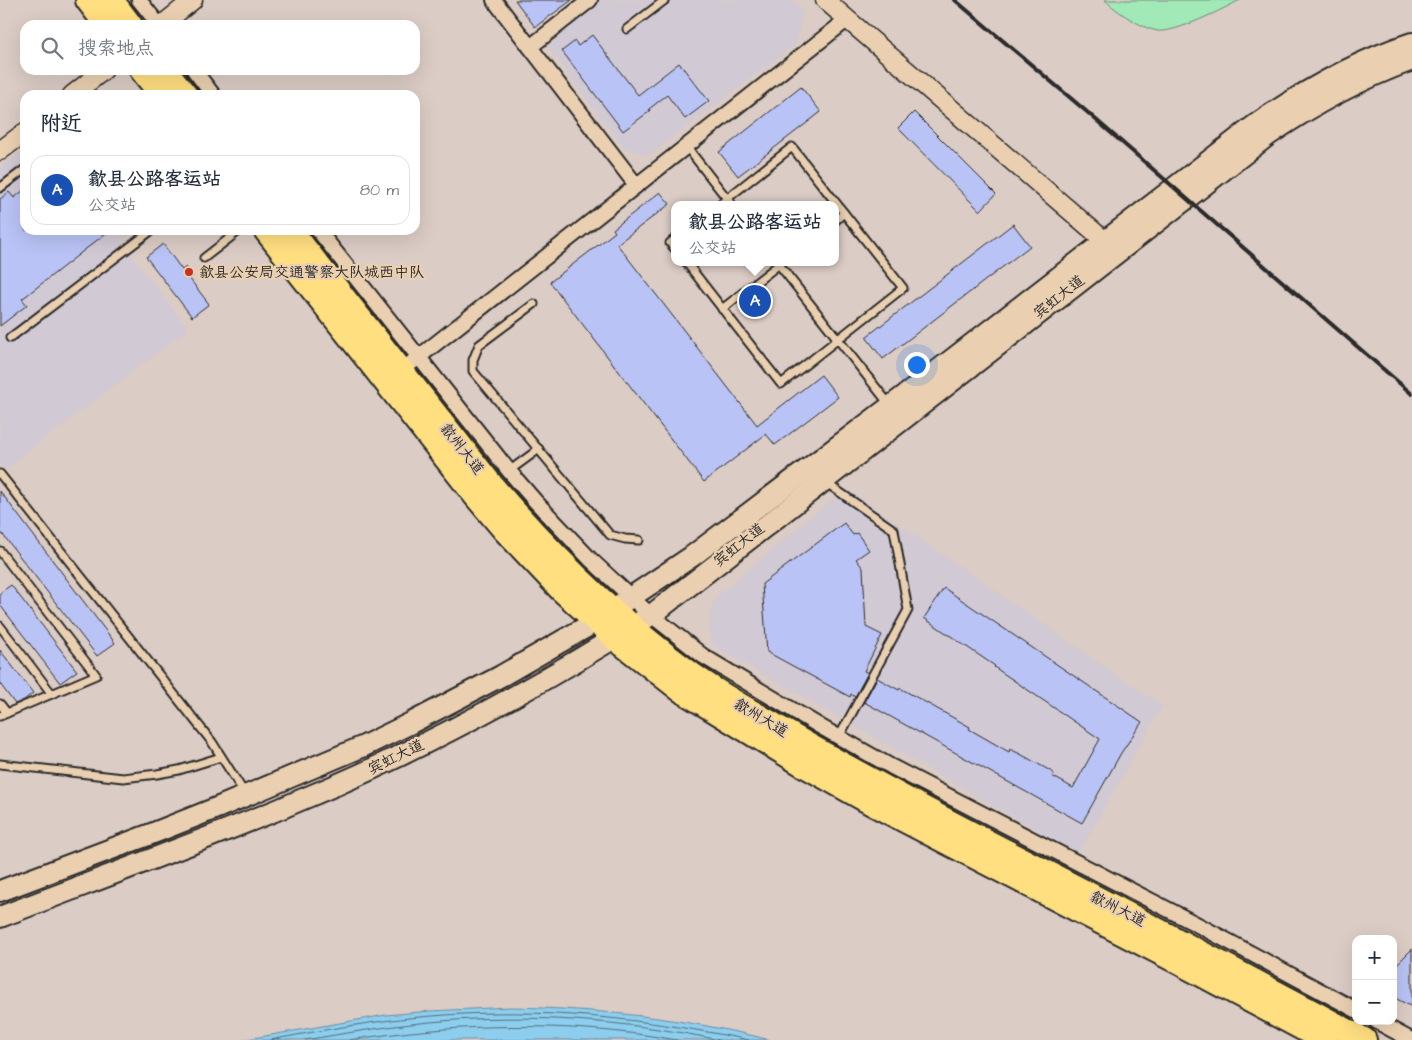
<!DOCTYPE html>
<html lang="zh">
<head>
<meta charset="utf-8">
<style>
  body { margin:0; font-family:"Architects Daughter","LXGW WenKai TC",sans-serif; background:#f6f6f7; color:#1f2937 }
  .controls { position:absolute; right:15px; bottom:15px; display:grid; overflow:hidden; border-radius:10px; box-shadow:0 5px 20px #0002 }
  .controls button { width:45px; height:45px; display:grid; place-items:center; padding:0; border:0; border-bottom:1px solid #e0e1e3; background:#fff; color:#1f2937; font:25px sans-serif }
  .you { position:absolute; left:916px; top:364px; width:18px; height:18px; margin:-12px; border:4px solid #fff; border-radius:50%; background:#1a73e8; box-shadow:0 0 0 8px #1a73e833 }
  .badge { display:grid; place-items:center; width:32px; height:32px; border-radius:50%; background:#d93025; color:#fff; font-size:16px; font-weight:700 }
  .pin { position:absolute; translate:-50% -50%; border:2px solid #fff; box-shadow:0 1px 5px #0006 }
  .popup { position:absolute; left:671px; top:201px; width:168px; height:65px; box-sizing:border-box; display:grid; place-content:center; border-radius:10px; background:#fff; filter:drop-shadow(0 1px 4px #0005); font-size:16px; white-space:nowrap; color:#747a83 }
  .popup b { font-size:19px; color:#1f2937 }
  .popup::after { content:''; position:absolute; left:50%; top:100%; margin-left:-10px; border:10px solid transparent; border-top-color:#fff }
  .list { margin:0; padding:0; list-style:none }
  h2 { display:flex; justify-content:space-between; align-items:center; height:65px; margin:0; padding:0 20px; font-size:21px }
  h2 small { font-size:16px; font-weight:400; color:#747a83 }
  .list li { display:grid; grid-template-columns:32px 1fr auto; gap:15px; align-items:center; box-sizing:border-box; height:70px; margin:0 10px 10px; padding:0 10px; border:1px solid #e0e1e3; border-radius:15px }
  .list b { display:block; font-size:19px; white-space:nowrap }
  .list p { margin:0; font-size:16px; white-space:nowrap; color:#747a83 }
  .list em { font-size:16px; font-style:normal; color:#747a83 }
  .icon { flex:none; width:28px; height:28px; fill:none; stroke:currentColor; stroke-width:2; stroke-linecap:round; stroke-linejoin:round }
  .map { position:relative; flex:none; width:1412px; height:1040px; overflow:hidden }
  .search { position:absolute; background:#fff; box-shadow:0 5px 20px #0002; left:20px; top:20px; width:400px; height:55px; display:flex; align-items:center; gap:12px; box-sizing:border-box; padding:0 18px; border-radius:15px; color:#747a83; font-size:19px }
  .panel { position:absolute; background:#fff; box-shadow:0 5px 20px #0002; left:20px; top:90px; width:400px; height:145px; border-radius:15px }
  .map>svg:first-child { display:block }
  .built { fill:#d1c9d3 }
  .green { fill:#a1eab8; stroke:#668a72 }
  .water { fill:#8dceee; stroke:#668da0 }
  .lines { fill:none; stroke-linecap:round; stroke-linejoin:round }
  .shore { stroke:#526c79; stroke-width:1 }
  .building { fill:#b9c3f5; stroke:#2b2b2b }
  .service-casing { stroke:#2b2b2b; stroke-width:11 }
  .minor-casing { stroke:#2b2b2b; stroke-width:18 }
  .tertiary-casing { stroke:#2b2b2b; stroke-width:21 }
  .secondary-casing { stroke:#2b2b2b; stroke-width:24 }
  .trunk-casing { stroke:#2b2b2b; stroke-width:28 }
  .service { stroke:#ead0b1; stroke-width:7 }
  .minor { stroke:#ead0b1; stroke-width:14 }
  .tertiary { stroke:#ead0b1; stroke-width:18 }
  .secondary { stroke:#ead0b1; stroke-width:20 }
  .trunk { stroke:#ffdf80; stroke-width:24 }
  .rail { stroke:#2b2b2b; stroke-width:4 }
  .poi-dot { fill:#c8321e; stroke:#ead0b1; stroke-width:2 }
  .labels { text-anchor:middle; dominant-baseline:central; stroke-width:4.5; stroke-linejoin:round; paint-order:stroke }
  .poi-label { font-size:15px; fill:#2b2b2b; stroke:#ead0b1; text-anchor:start }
  .street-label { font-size:15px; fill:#2b2b2b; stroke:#ead0b1 }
</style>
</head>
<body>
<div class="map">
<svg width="1412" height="1040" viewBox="0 0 1412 1040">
  <rect width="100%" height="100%" fill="#dbccc5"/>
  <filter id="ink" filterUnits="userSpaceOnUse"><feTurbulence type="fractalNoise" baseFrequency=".02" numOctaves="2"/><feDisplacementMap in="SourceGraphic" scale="10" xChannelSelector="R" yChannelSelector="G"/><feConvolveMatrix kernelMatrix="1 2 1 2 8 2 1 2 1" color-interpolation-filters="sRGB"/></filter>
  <g filter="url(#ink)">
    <g class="built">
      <polygon points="602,0 791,0 803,10 796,44 648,156 623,147 545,43"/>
      <polygon points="25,149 25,230 124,230 129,236 121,242 188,329 4,470 0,466 0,168"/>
      <polygon points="846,488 1162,706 1078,854 714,646 711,638 709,621 712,606 720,593"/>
    </g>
    <path class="green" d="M 1105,0 L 1240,0 C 1223,9 1176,33 1158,31 C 1143,29 1116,11 1105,0 Z"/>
    <path class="water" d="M 511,1007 C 598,1009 685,1018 770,1040 L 242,1040 L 386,1015 L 431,1011 Z"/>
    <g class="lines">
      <g class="shore">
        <path d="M 270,1040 C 324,1030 377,1020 432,1016 C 540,1007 643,1018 749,1040"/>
        <path d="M 305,1040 C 347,1033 388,1026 430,1022 C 526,1013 625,1020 719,1040"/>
        <path d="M 349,1040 C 458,1023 568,1021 677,1040"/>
      </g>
    </g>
    <g class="building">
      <polygon points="515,0 572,0 535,27"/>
      <polygon points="592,35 638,95 679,63 709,101 685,119 667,95 649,109 650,111 623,131 562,51 575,41 578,46"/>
      <polygon points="801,87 821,112 738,176 719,152"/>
      <polygon points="914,112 996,194 980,211 898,128"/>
      <polygon points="25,189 25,230 110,230 22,299 27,305 0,326 0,199 9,192 14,198"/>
      <polygon points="660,192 670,204 617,244 757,425 821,375 838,397 775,445 766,434 704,482 550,282 615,232 613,229"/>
      <polygon points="1013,224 1030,246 883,359 866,337"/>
      <polygon points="163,244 182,270 186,267 193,276 189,278 209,304 192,317 146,257"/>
      <polygon points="0,491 115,643 97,656 0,531"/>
      <polygon points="844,523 853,535 857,533 869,550 856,559 863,568 866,627 882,635 864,671 868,673 855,697 851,694 850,697 767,652 762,584"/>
      <polygon points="11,585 77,671 60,683 0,605 0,593"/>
      <polygon points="944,588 1142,722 1121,753 1082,823 864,702 877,678 899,690 900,688 941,711 970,727 969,729 1009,752 1010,749 1024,756 1054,773 1052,776 1073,788 1100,739 994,667 995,666 924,618"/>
      <polygon points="0,650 33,693 24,700 15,704 0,684"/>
      <polygon points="1412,949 1412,1007 1393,997 1393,968"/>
    </g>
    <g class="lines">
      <defs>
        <g id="service">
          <polyline points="627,29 665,0"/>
          <polyline points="686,146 732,205"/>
          <polyline points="0,188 25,169"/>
          <polyline points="835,221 844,213"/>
          <polyline points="675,239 670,243 675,249"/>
          <polyline points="204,258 240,230"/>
          <polyline points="686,262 781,384 903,288 792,147 719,205"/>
          <polyline points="777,262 889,404"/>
          <polyline points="534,304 479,345 473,360 473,371 610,535 625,539 639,540"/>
          <polyline points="722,309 782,262"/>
          <polyline points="10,338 152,230"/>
          <polyline points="509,471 539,449"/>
          <polyline points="0,474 212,742 245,794"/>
          <polyline points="825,482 894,530 908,610 839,737"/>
          <polyline points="0,551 96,675 0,716"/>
          <polyline points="0,626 52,694"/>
          <polyline points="0,704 7,713"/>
          <polyline points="0,764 123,778 157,774 179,770 221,757"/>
        </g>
        <g id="minor">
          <polyline points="139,0 159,25"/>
          <polyline points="494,0 636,185"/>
          <polyline points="530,47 590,0"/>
          <polyline points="194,70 213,95"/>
          <polyline points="318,230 509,471 535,501 590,559 645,610 703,656 821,727 892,767 1198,925 1356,1010"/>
          <polyline points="401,371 848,19"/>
          <polyline points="1376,1021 1411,1040"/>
        </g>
        <g id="tertiary">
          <polyline points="825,0 1105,241 1114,250"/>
          <polyline points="162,25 193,0"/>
          <polyline points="72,95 104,70"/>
          <polyline points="0,151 25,132"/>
        </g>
        <g id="secondary">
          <path d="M 0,891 L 151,834 L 219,807 L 364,746 L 411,723 L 501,676 L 588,626 L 691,557 L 928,378 L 1258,123 C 1306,90 1357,61 1412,43"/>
          <path d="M 0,917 C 94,881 189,846 282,808 C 314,794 345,782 376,767 C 472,722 565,670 654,613 L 1267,136 C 1313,104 1360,79 1412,60"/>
        </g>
        <g id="trunk">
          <polyline points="88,0 107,25"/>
          <polyline points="111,0 130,25"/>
          <polyline points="142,70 162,95"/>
          <polyline points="165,70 185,95"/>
          <polyline points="266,230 477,497 504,529 561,589 619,641 680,689 801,763 872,803 1179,962 1325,1040"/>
          <path d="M 290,230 L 491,485 C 550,554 615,618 688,672 C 716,693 748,710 777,727 C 858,775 942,819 1026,862 C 1139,920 1252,980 1364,1040"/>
        </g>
      </defs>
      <use href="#service" class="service-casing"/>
      <use href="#minor" class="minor-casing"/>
      <use href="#tertiary" class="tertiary-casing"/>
      <use href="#secondary" class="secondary-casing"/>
      <use href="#trunk" class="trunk-casing"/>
      <use href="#service" class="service"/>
      <use href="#minor" class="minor"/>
      <use href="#tertiary" class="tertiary"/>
      <use href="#secondary" class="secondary"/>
      <use href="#trunk" class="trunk"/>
      <polyline class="rail" points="955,0 1087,112 1412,394"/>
    </g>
  </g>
  <circle class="poi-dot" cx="189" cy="272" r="5"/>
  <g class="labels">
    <g class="poi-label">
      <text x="199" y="272">歙县公安局交通警察大队城西中队</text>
    </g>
    <g class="street-label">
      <text transform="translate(1059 297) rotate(-38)">宾虹大道</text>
      <text transform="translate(462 449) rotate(52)">歙州大道</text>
      <text transform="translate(739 545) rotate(-38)">宾虹大道</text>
      <text transform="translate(761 718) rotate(31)">歙州大道</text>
      <text transform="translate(396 757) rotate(-26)">宾虹大道</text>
      <text transform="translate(1118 909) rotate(27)">歙州大道</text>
    </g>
  </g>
</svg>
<div class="controls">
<button>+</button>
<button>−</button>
</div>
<div class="you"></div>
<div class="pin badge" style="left:755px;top:301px;background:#1a4fb4">A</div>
<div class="popup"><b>歙县公路客运站</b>公交站</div>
<div class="search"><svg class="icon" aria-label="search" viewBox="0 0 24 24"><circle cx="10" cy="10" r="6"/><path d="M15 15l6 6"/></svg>搜索地点</div>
<section class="panel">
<h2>附近<small></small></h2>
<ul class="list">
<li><span class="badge" style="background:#1a4fb4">A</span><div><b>歙县公路客运站</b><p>公交站</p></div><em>80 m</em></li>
</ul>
</section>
</div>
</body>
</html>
